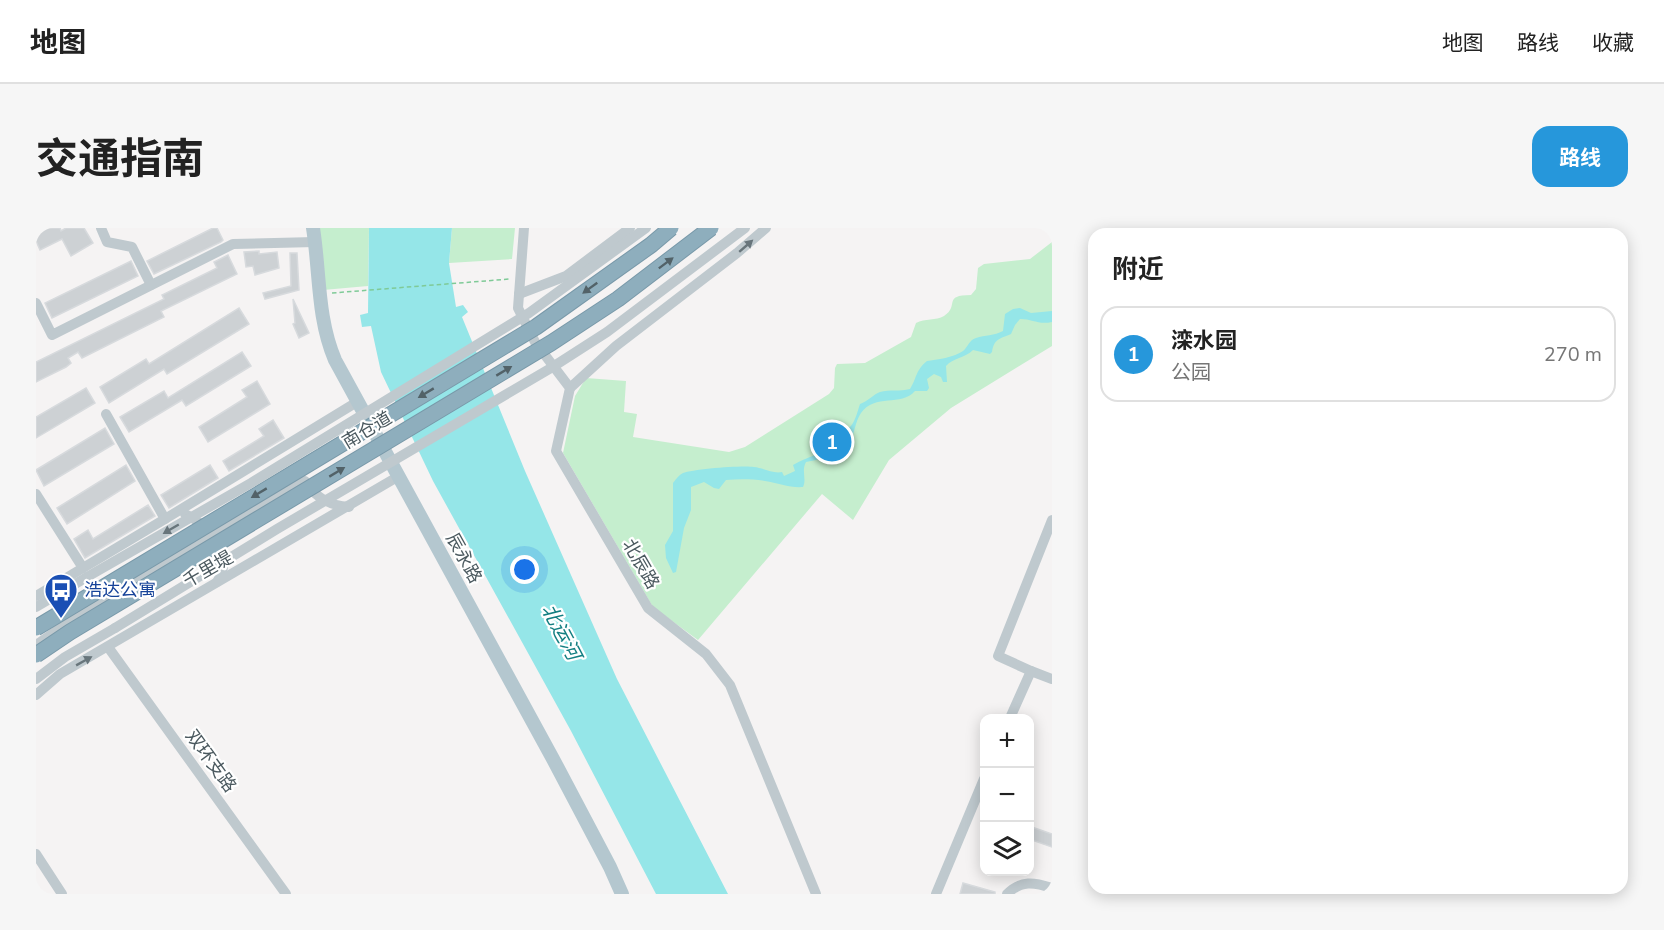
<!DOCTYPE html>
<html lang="zh">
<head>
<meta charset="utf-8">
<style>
  body { margin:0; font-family:"Nunito Sans","Noto Sans SC",sans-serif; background:#f6f6f6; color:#222 }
  .controls { position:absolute; right:18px; bottom:18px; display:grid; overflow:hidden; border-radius:12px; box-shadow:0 3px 15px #0003 }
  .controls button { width:54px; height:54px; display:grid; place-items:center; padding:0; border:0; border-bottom:2px solid #e0e0e0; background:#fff; color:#222; font:30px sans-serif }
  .you { position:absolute; left:489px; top:342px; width:21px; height:21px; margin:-15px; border:4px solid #fff; border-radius:50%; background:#1a73e8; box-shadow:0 0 0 9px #1a73e833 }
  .badge { display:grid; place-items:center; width:39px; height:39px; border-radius:50%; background:#2697db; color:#fff; font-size:20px; font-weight:700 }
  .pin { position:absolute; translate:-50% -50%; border:3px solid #fff; box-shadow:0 2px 6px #0006 }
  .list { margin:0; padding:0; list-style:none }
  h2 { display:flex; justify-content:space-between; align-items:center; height:78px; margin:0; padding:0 24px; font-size:26px }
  h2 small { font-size:20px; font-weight:400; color:#767676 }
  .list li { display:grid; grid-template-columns:39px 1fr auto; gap:18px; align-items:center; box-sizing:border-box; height:96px; margin:0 12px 12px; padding:0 12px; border:2px solid #e0e0e0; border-radius:18px }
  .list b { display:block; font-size:22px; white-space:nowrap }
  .list p { margin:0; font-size:20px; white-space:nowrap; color:#767676 }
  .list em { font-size:20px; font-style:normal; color:#767676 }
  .icon { flex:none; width:33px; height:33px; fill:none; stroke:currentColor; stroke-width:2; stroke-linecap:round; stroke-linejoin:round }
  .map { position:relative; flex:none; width:1016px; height:666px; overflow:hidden; border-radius:18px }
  header { display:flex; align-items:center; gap:36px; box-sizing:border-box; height:84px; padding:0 30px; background:#fff; border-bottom:2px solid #e0e0e0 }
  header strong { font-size:28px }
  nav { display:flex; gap:33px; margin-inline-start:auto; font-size:21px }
  .intro { display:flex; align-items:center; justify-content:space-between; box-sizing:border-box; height:144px; padding:0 36px }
  h1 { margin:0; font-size:42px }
  .button { padding:15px 27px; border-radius:18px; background:#2697db; color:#fff; font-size:21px; font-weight:700 }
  main { display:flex; gap:36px; padding:0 36px }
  aside { flex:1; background:#fff; border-radius:18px; box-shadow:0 3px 15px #0003 }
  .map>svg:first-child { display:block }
  .green { fill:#c5eece }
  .water { fill:#95e6e8 }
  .building { fill:#cdd1d4; stroke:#d7dadd; stroke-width:1.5 }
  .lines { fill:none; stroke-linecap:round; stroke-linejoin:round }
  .path { stroke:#7fca97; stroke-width:1.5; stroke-dasharray:4.5 3; stroke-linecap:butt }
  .minor { stroke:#bfc9ce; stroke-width:10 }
  .major { stroke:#b4c7cf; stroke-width:14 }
  .highway-bridge-casing { stroke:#7999a9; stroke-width:17; stroke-linecap:butt }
  .minor-bridge { stroke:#bfc9ce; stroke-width:10 }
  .highway-bridge { stroke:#8eaebd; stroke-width:15 }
  .oneway { fill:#68757b }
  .oneway2 { fill:#526268 }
  .labels { text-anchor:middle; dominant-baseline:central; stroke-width:4.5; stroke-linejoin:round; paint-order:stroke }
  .street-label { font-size:18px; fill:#4b595f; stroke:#fff }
  .transit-label { font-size:18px; fill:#164399; stroke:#fff; text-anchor:start }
  .water-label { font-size:20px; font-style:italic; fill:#147f82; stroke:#fff }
</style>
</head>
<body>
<header>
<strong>地图</strong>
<nav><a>地图</a><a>路线</a><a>收藏</a></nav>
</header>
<div class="intro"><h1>交通指南</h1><a class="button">路线</a></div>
<main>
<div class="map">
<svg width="1016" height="666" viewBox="0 0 1016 666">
  <rect width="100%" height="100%" fill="#f5f3f3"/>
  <g class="green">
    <polygon points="282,0 333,0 332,58 287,62"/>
    <polygon points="416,0 479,0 476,31 413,35"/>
    <path d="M 1016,14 L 1016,118 L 915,180 L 853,232 L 817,292 L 786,266 L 662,412 L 617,379 L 527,225 L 539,168 L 550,150 L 590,153 L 588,184 L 601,186 L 597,209 L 693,224 L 709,219 L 793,166 L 798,160 L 799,140 L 801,136 L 829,135 L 875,109 L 880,95 C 889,90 900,93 908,88 C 924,78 906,67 935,67 L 940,61 L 942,40 L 948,36 L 994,31 Z"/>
  </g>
  <g class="water">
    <polygon points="333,0 416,0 413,35 420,79 427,77 432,84 426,89 489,243 581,451 692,666 620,666 535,503 397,253 345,144 335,98 326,99 324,87 332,85"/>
    <path d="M 984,80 L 995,85 L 1016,83 L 1016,94 C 1002,97 997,91 984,91 L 979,97 L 975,106 C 963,111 958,111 956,124 L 954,126 L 937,122 C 929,130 917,130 910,138 L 911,154 L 907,154 L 905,149 L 898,146 L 891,151 L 893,160 L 891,163 L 879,163 C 865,179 839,165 825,185 C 819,194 818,206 814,216 L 780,232 L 770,234 C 765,243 771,251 767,259 C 754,260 742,255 729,253 C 716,251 703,251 690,252 L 683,261 L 678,260 L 668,254 L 655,259 L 655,282 L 648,300 L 640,344 L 637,345 L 630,330 L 629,317 L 637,303 L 637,255 C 640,251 643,247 647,245 C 657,241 708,237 718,239 C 728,240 737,246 746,244 L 748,248 L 759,243 L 757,237 C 773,228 790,224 806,216 L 808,203 C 818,200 821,185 824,176 C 832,173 838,166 844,164 C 853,161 864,164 874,161 C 881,150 879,143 891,133 C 900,132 919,129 927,123 C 932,119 933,112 940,110 C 949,107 958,108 967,103 L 969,86 L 977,81 Z"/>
  </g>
  <g class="building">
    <polygon points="0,0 24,0 25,3 30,0 48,0 57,15 35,28 26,11 4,22 0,13"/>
    <polygon points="177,0 181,0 187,12 185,14 118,46 111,33"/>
    <polygon points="223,23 223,26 241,24 243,40 219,47 217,38 210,39 208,24"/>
    <polygon points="254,25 261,25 263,62 229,71 227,65 255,58"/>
    <polygon points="192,27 201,46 125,83 128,89 46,130 42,124 32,130 35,135 30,139 0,154 0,134 128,71 126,67 181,40 178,34"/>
    <polygon points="95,33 102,48 16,90 9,75"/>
    <polygon points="257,71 273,105 263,110 257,96 259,95"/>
    <polygon points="203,80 213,96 131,146 128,141 73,175 64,159 110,131 113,136"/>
    <polygon points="206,124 215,138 150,178 146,172 93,204 84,189 128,163 132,170"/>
    <polygon points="221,153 234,176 172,214 163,199 211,169 206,162"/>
    <polygon points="50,160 59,175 0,210 0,189"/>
    <polygon points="237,192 248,210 193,243 187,233 228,208 223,201"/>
    <polygon points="69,200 78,216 8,258 0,242"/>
    <polygon points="90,237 99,253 31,296 21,280"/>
    <polygon points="174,237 182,250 133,280 125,267"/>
    <polygon points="112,277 119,288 49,330 38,311 52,302 57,311"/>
    <polygon points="993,598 1016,606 1016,619 993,611"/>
    <polygon points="927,655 959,664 959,666 924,666"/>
  </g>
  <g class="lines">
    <polyline class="path" points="296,65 474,51"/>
    <g class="minor">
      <polyline points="65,0 71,14 96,19 115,57"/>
      <polyline points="488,0 482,80 499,114 534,160 520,223 612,380 670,426 694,457 780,666"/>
      <polyline points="483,66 530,48 594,0"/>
      <polyline points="0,75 16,107 197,16 279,14"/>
      <polyline points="534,160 580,118 701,25 730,0"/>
      <polyline points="70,186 129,291"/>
      <path d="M 270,255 C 282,271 293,277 313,279"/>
      <polyline points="0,266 47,340"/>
      <path d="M 149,286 C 173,297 199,328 181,354"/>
      <polyline points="0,368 129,291 321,174"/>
      <polyline points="0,379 51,349"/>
      <polyline points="0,417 38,391 269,253"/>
      <polyline points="72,419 250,666"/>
      <polyline points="995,443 1016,451"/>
      <polyline points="0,451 29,429 79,400"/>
      <polyline points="0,467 24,446 363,248"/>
      <polyline points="974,490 995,443 962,428 1016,292"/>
      <polyline points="0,626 26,666"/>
      <polyline points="900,666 948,551"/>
      <path d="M 971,666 C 985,652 998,654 1016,660"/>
    </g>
    <path class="major" d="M 277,0 C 284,44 281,90 299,132 L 517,531 L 574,639 L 586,666"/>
    <defs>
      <g id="highway-bridge">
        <polyline points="0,400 500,99 615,17 635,0"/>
        <polyline points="0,427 34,404 515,115 582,71 675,0"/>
      </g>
    </defs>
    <use href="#highway-bridge" class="highway-bridge-casing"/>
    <g class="minor-bridge">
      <polyline points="51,349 215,255 493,85 610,0"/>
      <polyline points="79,400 241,301 515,140 571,104 709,0"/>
    </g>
    <use href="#highway-bridge" class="highway-bridge"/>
  </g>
  <defs><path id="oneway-solid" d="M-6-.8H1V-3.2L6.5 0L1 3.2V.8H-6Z" transform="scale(1.5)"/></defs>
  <g class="oneway">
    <use href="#oneway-solid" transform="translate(710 18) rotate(-41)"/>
    <use href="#oneway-solid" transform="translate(135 301) rotate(150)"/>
    <use href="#oneway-solid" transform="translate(48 433) rotate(-29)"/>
  </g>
  <g class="oneway2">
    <use href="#oneway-solid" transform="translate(630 35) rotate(-37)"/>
    <use href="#oneway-solid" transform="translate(554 60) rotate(144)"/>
    <use href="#oneway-solid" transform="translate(468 143) rotate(-31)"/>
    <use href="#oneway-solid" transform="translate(390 165) rotate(149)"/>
    <use href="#oneway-solid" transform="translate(301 244) rotate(-31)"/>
    <use href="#oneway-solid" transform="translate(223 265) rotate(149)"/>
  </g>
  <defs>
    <symbol id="bus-pin" viewBox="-11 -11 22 30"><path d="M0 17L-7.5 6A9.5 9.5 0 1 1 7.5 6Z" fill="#1a4fb4" stroke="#fff"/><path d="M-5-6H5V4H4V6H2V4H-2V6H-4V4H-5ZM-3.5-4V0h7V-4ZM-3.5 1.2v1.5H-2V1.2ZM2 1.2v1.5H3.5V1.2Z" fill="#fff"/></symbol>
  </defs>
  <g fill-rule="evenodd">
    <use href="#bus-pin" x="6" y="343" width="38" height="52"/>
  </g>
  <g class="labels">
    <g class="street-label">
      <text transform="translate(331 202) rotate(-31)">南仓道</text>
      <text transform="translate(428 330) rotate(61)">辰永路</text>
      <text transform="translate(605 336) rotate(60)">北辰路</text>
      <text transform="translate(172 341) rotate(-30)">千里堤</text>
      <text transform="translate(175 533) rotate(54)">双环支路</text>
    </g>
    <g class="transit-label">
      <text x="48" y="362">浩达公寓</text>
    </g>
    <g class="water-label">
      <text transform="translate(525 404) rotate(62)">北运河</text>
    </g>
  </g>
</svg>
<div class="controls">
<button>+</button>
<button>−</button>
<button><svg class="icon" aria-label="layers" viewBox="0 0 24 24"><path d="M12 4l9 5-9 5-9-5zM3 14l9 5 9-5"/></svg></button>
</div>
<div class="you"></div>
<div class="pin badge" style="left:796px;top:214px">1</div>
</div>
<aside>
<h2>附近<small></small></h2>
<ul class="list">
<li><span class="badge">1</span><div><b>滦水园</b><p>公园</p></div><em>270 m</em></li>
</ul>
</aside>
</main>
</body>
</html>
